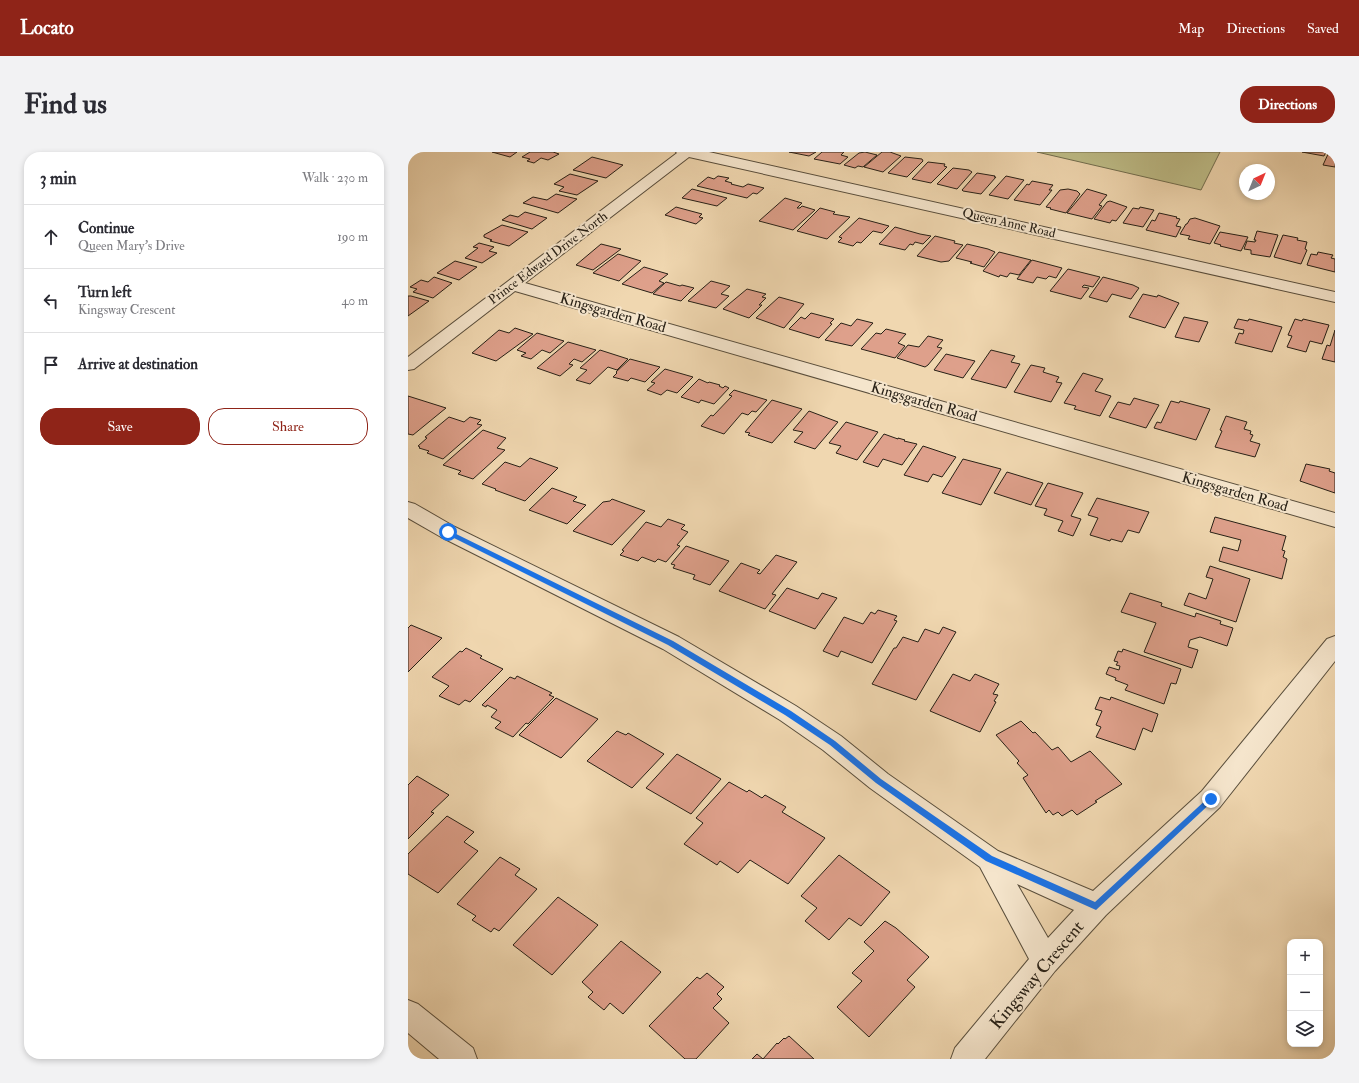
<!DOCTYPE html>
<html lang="en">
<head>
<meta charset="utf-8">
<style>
  body { margin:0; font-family:"IM FELL Double Pica",serif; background:#f2f2f3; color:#2b2b33 }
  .controls { position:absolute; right:12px; bottom:12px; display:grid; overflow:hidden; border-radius:8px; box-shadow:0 2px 6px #0003 }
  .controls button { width:36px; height:36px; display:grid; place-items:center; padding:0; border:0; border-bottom:1px solid #e1e1e2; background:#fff; color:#2b2b33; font:20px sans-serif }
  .compass { position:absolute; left:831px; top:12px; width:36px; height:36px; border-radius:50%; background:#fff; box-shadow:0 2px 6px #0003; rotate:43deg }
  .stop { position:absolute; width:12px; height:12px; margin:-9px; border:3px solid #1a73e8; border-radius:50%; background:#fff }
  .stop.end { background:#1a73e8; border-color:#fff; box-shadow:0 1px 4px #0008 }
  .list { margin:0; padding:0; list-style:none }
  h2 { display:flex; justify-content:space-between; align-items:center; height:52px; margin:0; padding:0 16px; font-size:17px }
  h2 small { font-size:13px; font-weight:400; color:#7c7c81 }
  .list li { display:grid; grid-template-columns:26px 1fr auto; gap:12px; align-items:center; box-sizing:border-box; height:64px; padding:0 16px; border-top:1px solid #e1e1e2 }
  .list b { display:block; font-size:15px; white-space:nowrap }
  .list p { margin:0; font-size:13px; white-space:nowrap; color:#7c7c81 }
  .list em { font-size:13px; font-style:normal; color:#7c7c81 }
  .actions { display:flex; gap:8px; padding:12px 16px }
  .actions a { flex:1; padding:9px 0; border:1px solid #8f2418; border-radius:16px; text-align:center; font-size:14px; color:#8f2418 }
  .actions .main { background:#8f2418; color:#fff }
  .icon { flex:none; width:22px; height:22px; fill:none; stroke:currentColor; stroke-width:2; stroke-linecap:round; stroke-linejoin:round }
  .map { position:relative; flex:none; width:927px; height:907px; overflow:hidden; border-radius:16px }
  header { display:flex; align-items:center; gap:24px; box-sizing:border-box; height:56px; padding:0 20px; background:#8f2418; color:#fff }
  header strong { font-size:19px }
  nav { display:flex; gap:22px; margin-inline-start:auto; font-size:14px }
  .intro { display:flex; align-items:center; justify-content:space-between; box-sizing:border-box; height:96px; padding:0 24px }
  h1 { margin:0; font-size:28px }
  .button { padding:10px 18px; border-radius:16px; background:#8f2418; color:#fff; font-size:14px; font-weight:700 }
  main { display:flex; gap:24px; padding:0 24px }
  aside { flex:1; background:#fff; border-radius:16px; box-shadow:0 2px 6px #0003 }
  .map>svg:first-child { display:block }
  .green { fill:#bebd88; stroke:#726e4f }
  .building { fill:#dea08b; stroke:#272016 }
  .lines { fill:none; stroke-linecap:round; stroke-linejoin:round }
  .minor-casing { stroke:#594e3c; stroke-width:2 }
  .minor { fill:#f5e5cc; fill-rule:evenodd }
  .route { fill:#1a73e8 }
  .labels { text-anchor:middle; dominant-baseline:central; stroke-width:4; stroke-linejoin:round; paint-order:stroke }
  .far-street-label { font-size:13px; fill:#272016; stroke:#f5e5cc }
  .street-label { font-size:15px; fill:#272016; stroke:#f5e5cc }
  .near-street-label { font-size:18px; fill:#272016; stroke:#f5e5cc }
</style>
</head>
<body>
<header>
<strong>Locato</strong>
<nav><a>Map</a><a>Directions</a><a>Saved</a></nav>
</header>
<div class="intro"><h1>Find us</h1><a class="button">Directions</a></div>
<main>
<aside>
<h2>3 min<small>Walk · 230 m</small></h2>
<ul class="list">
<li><svg class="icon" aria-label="ahead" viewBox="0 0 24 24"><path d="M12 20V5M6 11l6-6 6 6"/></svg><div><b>Continue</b><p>Queen Mary's Drive</p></div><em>190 m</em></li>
<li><svg class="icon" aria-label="left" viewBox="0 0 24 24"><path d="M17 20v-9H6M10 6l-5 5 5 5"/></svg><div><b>Turn left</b><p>Kingsway Crescent</p></div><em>40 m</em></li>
<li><svg class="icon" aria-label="arrive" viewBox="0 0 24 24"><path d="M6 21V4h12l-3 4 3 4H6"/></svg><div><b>Arrive at destination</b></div></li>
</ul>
<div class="actions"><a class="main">Save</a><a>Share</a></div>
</aside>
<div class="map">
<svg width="927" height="907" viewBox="0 0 927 907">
  <rect width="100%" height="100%" fill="#f0d7b0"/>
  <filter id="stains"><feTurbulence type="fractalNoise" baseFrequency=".005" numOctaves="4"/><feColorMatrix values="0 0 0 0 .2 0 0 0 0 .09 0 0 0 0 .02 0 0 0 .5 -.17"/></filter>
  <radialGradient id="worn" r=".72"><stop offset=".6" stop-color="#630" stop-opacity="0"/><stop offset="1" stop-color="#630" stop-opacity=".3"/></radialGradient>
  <polygon class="green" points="629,0 812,0 793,38"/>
  <g class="building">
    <polygon points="84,0 109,0 102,5"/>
    <polygon points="122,0 145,0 151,2 140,8 133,6 126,11 119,9 122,7 114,5"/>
    <polygon points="381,0 408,0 401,4"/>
    <polygon points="414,0 436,0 433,3 440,5 432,12 406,7"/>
    <polygon points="457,0 469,3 455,15 450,14 447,16 436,13 451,1"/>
    <polygon points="474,0 482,0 493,4 475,20 456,15"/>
    <polygon points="894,0 918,0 916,4"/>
    <polygon points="921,0 927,0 927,15 915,13"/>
    <polygon points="184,5 215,13 198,26 165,18"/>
    <polygon points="497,5 514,7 515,9 499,25 480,21"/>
    <polygon points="520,10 537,12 536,14 539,15 523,31 504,27"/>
    <polygon points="545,16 561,18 564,20 549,37 529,32"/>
    <polygon points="569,21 587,24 586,25 588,25 573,42 555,39 554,38"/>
    <polygon points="162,22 190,29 169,43 151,39 156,35 146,32"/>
    <polygon points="310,24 321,26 317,29 324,31 323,32 335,35 340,32 356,36 349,42 345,41 339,46 289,34 300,25 306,27"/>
    <polygon points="598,24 616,28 600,47 581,43"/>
    <polygon points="624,29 645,33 641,38 644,38 632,53 606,48 619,32 621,33"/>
    <polygon points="284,37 319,46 309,54 274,46"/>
    <polygon points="660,37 669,39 672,42 658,61 642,57 643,56 638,55 652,38"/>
    <polygon points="679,37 699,43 691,53 694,54 684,67 659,61"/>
    <polygon points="148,42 169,47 150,61 115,51 125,45 139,48"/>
    <polygon points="377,46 394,51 389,56 392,56 394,54 407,58 385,78 351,69"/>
    <polygon points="702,49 719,55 708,69 704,68 702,71 686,67 699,50"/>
    <polygon points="268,55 294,62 291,65 295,66 288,72 257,63"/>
    <polygon points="732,55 746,58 735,75 715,71 725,56 731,57"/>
    <polygon points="412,56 427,60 425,62 442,65 419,87 389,79"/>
    <polygon points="117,60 139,66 124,77 94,68 102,63 110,65"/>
    <polygon points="751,61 769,65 768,66 772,67 768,74 773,75 768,85 738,78 744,68 747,69"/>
    <polygon points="451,66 481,74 474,81 465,79 453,91 449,90 445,94 430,90 434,86 431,85"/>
    <polygon points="787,66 812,74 802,92 780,87 782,84 772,82 778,72 779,72 782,67"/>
    <polygon points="94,73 120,80 101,94 82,89 84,88 76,85 76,83"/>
    <polygon points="487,75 512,82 523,84 515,92 507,90 505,93 502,92 497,98 471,92"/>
    <polygon points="849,79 870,83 862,105 843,102 843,98 836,97 839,89 847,90 848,88 846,88"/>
    <polygon points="812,80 840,85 833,99 812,94 813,93 806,91"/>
    <polygon points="875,83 890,86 889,88 899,90 897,97 899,98 893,112 866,105"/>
    <polygon points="527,84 547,89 546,91 555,93 541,109 533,110 509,104"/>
    <polygon points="71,91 86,95 81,99 89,101 74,111 57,106 70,96 65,95"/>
    <polygon points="193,92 213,97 185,118 168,113"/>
    <polygon points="559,92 580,97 587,100 576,115 562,111 564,110 548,106"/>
    <polygon points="591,100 623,108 611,123 602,121 599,125 592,123 591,125 575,119"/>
    <polygon points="910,100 925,103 923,106 927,107 927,120 899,113 903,102 909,103"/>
    <polygon points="210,102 233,109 211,129 185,121"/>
    <polygon points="624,108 654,116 648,126 641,124 638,127 629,125 625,131 609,127"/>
    <polygon points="47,109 69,115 51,128 29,121"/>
    <polygon points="236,115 260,122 251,129 256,131 244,141 214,132"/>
    <polygon points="660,117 692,125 685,135 676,133 674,135 681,136 673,147 642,139"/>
    <polygon points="26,125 44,131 25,146 5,140 9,137 2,135 13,128 20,130"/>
    <polygon points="695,125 725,133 731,136 723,147 704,142 699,150 681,145"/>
    <polygon points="303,129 322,134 313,142 321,144 308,156 280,149"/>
    <polygon points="258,130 272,134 274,133 286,136 273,149 245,142"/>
    <polygon points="339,137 358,142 354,145 358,146 351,153 354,153 341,166 315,157"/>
    <polygon points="735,142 749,145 750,143 771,151 757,176 721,165"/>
    <polygon points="0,144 3,144 21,149 0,164"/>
    <polygon points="371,145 396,152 376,176 348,166"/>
    <polygon points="403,161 426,167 422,171 424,172 411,186 381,177 393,165 397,167"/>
    <polygon points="776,165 800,170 791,190 767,185"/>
    <polygon points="449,167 465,171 444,194 417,188 433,171 443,174"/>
    <polygon points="830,167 840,169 841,167 874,175 864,200 827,191 831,181 835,182 836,178 826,176"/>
    <polygon points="887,167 894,169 895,167 921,173 914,192 902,189 898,200 879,195 884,184 880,183"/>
    <polygon points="107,176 125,182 88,209 64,201 91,178 101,181"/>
    <polygon points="478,177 498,182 490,191 497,194 487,206 453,197 468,181 473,182"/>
    <polygon points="927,178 927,210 914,207 919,193 922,194"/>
    <polygon points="129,181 156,189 142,201 134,198 123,207 113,204 118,201 109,198"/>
    <polygon points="520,184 535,188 529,195 534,196 520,213 517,215 489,206 500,193 511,195"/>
    <polygon points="160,190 188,198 174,210 166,207 161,212 165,213 152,224 129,216"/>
    <polygon points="192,198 220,207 209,218 200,215 182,232 168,228 179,218 172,216"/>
    <polygon points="583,198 607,204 603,210 612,212 598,236 563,227"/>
    <polygon points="538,202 567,209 555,226 526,218"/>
    <polygon points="222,207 252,215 237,230 223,226 220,229 205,225 209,221 208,220"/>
    <polygon points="623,213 637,216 635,220 651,225 648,230 654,231 643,250 606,240"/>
    <polygon points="257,217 285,225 269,241 259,238 253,243 239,238 247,231 243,230"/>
    <polygon points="675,221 695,227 687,239 703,244 692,264 666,257 668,254 656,251"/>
    <polygon points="291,227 300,231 301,230 312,233 311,234 315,236 317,234 321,236 306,252 293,248 291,251 273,245"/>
    <polygon points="326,238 359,248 348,260 344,259 340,263 334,261 316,282 293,274 303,263 305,264 324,244 321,243"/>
    <polygon points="0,244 38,256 5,283 0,282"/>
    <polygon points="726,246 751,253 738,276 701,265 710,250 722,253"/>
    <polygon points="364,248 394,257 364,291 340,283 342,281 337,280"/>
    <polygon points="763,249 771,251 772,249 802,257 788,288 746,276 749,270 753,271"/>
    <polygon points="401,259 430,270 407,297 386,290 395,280 385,278"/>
    <polygon points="818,264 839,270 836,277 843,279 842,282 845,283 842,289 852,292 847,305 807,295 814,279 812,278"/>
    <polygon points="41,265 56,270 62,265 73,268 69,272 74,273 35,307 19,301 21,299 11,296 12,295 10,294 19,286 17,285"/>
    <polygon points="438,270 470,280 449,308 428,301 433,294 421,291"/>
    <polygon points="75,278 98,286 89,296 97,298 65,327 50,322 53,319 35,313"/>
    <polygon points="476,282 490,287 490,286 497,288 496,289 509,292 494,313 475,307 470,315 455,310"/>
    <polygon points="515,294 548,305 534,325 525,322 520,330 496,323"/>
    <polygon points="122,306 150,316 117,349 87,338 88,337 74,332 97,310 112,315"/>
    <polygon points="555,307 593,317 573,353 534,341"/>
    <polygon points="898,312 922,317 921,319 927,321 927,341 892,329"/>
    <polygon points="599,320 635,331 623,353 586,341"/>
    <polygon points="640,331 675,341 663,364 673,367 665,384 650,379 655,369 636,363 639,357 627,354"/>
    <polygon points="144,336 169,345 165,349 178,353 159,372 121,358"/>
    <polygon points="689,346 741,360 731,381 720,378 714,390 703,387 702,389 682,383 690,366 680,363"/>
    <polygon points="204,347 237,359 204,393 165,379 195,350 202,349"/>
    <polygon points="807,365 878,384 874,398 877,399 875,405 879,407 874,427 811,409 815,395 830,399 833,388 802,380"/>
    <polygon points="260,367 277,373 273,377 280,380 269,393 272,394 258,410 250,407 247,410 234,405 230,409 212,403 216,399 214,398 238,370 253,375"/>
    <polygon points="278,394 321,409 302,433 285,427 287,423 265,416 267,413 263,412"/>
    <polygon points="368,403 389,410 364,442 368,443 357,457 311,439 333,411 352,418 349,421 352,422"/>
    <polygon points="802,414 842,427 828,470 776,453 781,441 798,447 805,427 798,425"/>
    <polygon points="379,436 410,447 414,441 429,446 407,477 361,459"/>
    <polygon points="722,441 754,451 753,454 787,465 788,461 813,469 812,472 825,476 819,494 792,485 782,488 780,495 790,498 784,516 736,500 748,471 713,460"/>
    <polygon points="470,458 489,464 486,468 489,469 464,511 433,499 430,505 415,499 436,465 455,472 463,460 467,462"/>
    <polygon points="3,473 34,486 0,520 0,476"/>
    <polygon points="535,475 548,480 508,548 464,532 486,496 488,496 495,485 510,490 517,477 531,482"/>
    <polygon points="58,496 74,504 72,506 95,517 62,550 57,548 51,553 31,544 41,534 24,525 52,499 54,500"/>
    <polygon points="715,497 773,517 768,532 763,531 756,552 717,538 720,533 707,528 708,526 698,522 701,515 711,518 712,514 708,513 710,510 706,509 710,499 714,500"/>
    <polygon points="545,522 562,529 567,522 591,532 585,542 590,543 586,549 588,550 572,580 522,559"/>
    <polygon points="109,524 144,541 141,543 146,545 120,572 118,571 105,585 87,576 93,570 83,565 89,558 79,553 78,555 74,553 102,525 107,527"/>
    <polygon points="692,545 702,548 703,545 750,562 744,580 735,576 727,598 688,585 693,575 688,573 694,559 687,557"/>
    <polygon points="148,546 190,567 153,606 111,583"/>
    <polygon points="613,569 625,581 627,580 644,598 650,595 663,610 682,599 714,632 687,649 689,650 669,663 664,658 654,664 650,660 645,663 641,658 638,661 615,626 620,623 609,611 611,609 588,583"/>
    <polygon points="209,579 218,583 220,581 256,602 224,636 179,609"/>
    <polygon points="269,602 313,627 283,662 238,636"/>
    <polygon points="9,624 41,643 23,660 26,661 0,687 0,633"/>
    <polygon points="321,630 339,640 341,638 354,646 357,643 378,655 374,660 417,686 380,732 342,708 330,721 312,709 309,713 276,692 295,671 288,666"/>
    <polygon points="39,664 66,680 56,690 70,699 30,741 0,722 0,702"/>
    <polygon points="431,703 482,740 453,774 441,766 421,788 397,769 409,756 393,744"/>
    <polygon points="92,705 112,717 107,723 129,737 91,779 86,776 83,780 64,768 68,764 49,752"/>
    <polygon points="150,745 190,773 144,823 105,793"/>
    <polygon points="477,769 488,776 521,805 499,828 507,835 461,885 429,855 454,829 444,821 466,799 456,790"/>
    <polygon points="213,789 253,820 215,862 202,851 196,858 180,845 185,840 174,830"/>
    <polygon points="299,821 316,835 309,842 314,847 305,856 321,871 288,907 277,907 241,874 289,825 292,827"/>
    <polygon points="381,884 406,907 344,907 349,902 355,907 369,891 370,892 376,886 377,887"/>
  </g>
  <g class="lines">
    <defs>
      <g id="minor">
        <polygon points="268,0 301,0 927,140 927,150 281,5 117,131 927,361 927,375 107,139 6,217 0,218 0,205 269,1"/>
        <path d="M 0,350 L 7,352 L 47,375 L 271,485 L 388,554 L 433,584 L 480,622 L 590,699 L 685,739 L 794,639 L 919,487 L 927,484 L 927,509 L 812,655 L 698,763 L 647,819 L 577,907 L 543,907 L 547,896 L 621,807 L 572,715 L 462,636 L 415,598 L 372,568 L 255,497 L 33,385 L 0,366 ZM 609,732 L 666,758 L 640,786 Z"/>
        <polygon points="0,848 10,852 65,896 69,907 31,907 0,881"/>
      </g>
    </defs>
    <use href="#minor" class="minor-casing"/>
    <use href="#minor" class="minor"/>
  </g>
  <polygon class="route" points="40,378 265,489 383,559 427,589 473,627 584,704 687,750 801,645 806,645 807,647 688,758 578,709 468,631 422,593 377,563 260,493 38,382 38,379"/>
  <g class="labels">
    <g class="far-street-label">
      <text transform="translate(601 71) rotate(13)">Queen Anne Road</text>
      <text transform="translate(140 106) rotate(-37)">Prince Edward Drive North</text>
    </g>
    <g class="street-label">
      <text transform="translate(205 161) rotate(16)">Kingsgarden Road</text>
      <text transform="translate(516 250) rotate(16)">Kingsgarden Road</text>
      <text transform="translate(827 340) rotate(16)">Kingsgarden Road</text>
    </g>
    <g class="near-street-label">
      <text transform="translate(629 823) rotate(-50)">Kingsway Crescent</text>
    </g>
  </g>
  <rect width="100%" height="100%" filter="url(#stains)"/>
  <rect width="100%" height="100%" fill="url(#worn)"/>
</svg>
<div class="controls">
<button>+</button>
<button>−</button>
<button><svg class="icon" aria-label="layers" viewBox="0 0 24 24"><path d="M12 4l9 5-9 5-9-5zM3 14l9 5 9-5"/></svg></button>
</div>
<svg class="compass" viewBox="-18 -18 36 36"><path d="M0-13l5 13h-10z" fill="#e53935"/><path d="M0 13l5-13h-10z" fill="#7c7c81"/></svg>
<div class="stop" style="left:40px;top:380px"></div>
<div class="stop end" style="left:803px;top:647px"></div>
</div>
</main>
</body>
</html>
